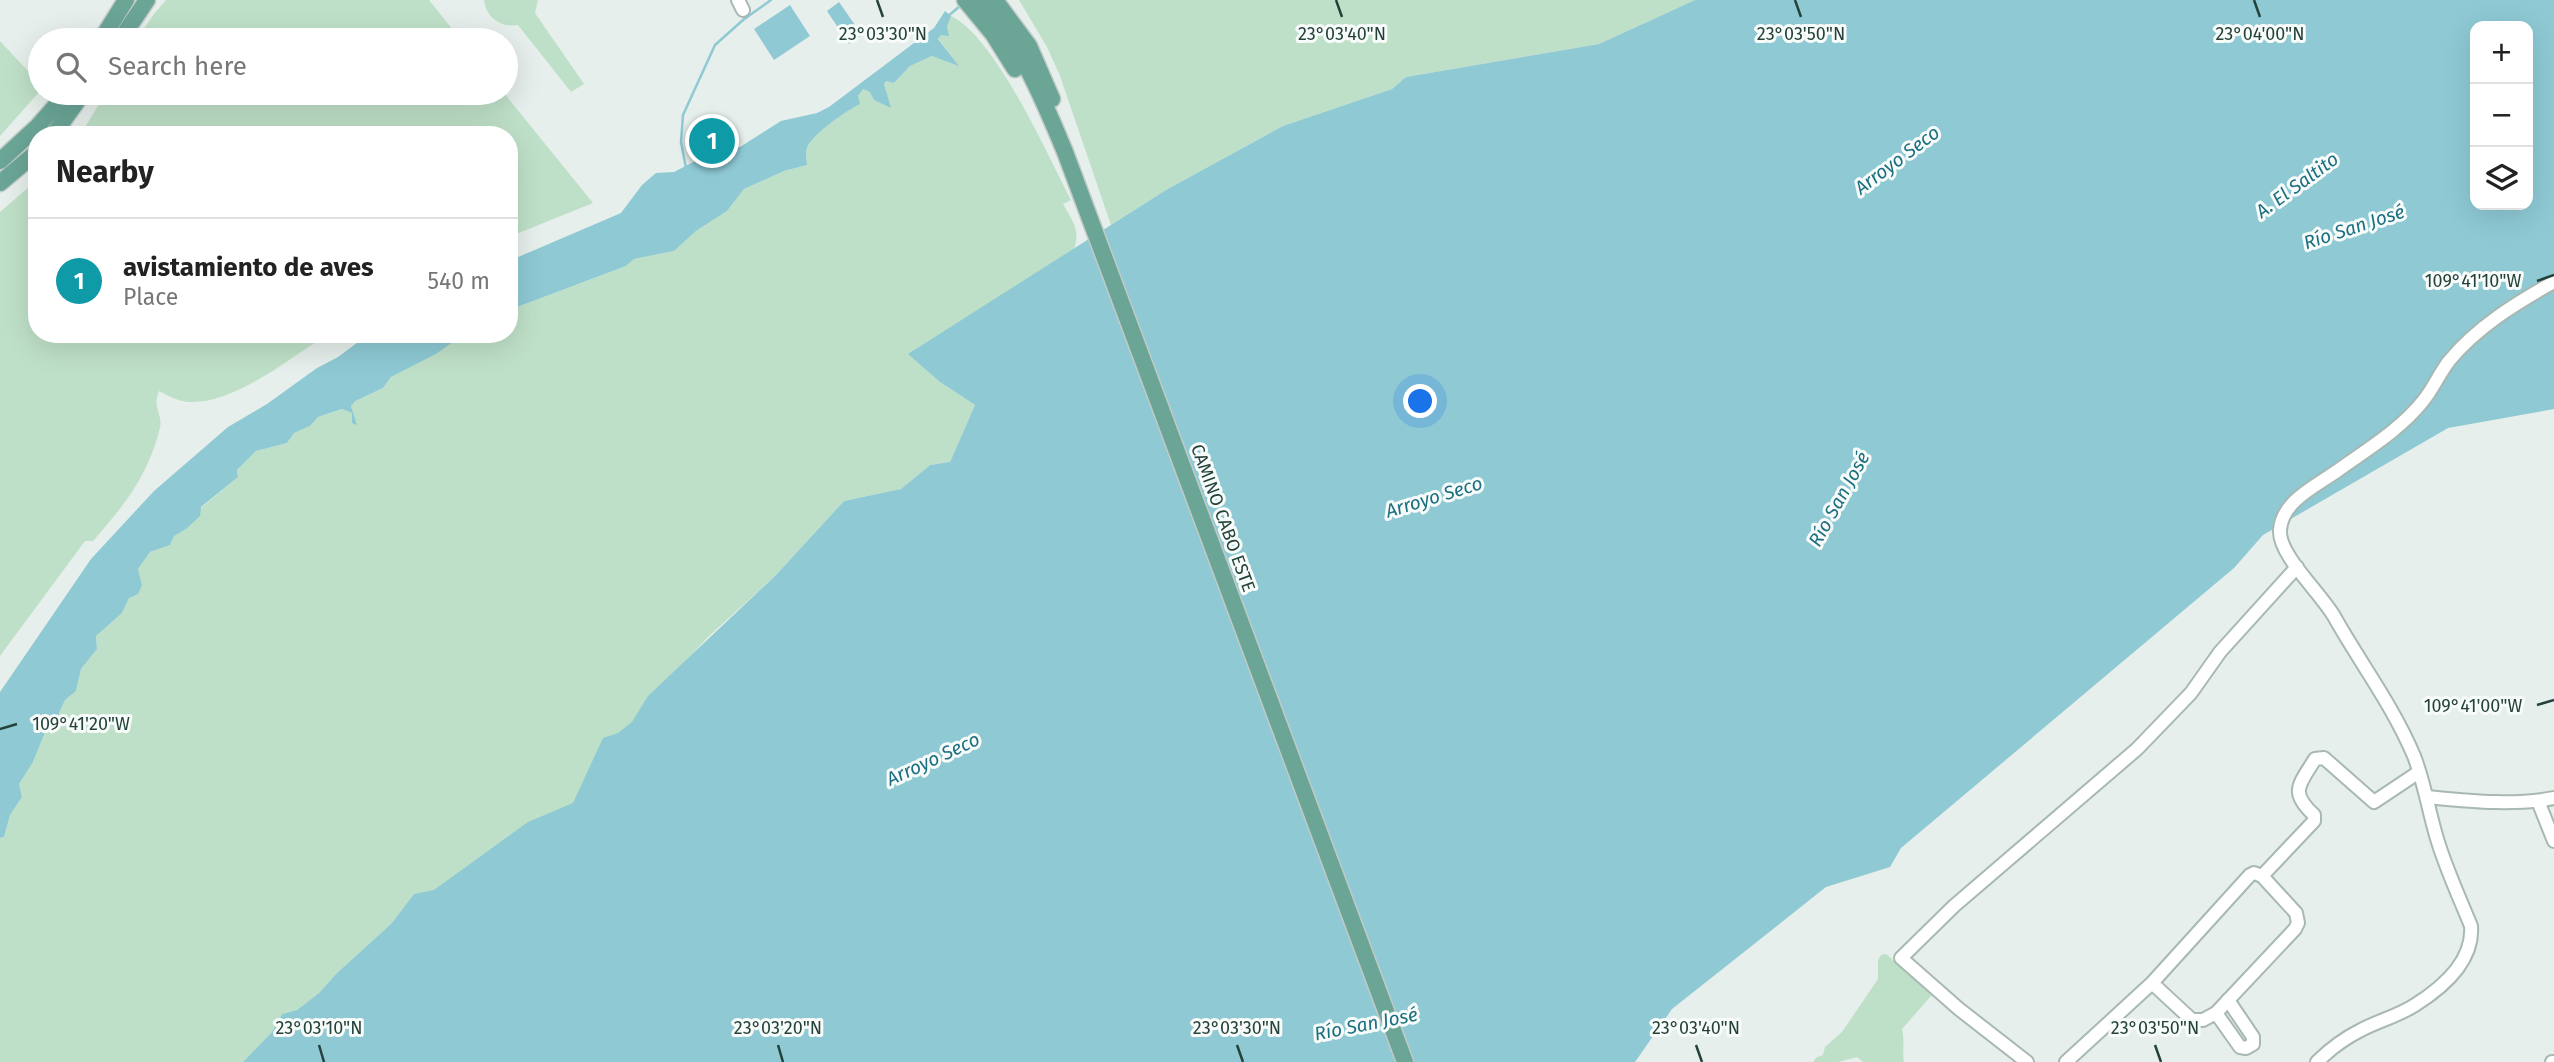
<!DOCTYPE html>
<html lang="en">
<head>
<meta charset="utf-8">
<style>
  body { margin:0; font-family:"Fira Sans",sans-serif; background:#f6f6f6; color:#222 }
  .controls { position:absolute; right:21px; top:21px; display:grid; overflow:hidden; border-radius:14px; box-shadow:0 7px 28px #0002 }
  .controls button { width:63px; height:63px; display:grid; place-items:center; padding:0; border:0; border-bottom:2px solid #e0e0e0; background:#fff; color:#222; font:35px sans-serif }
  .you { position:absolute; left:1421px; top:402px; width:24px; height:24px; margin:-18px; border:5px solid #fff; border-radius:50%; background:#1a73e8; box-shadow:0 0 0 10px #1a73e833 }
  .badge { display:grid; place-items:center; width:46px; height:46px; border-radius:50%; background:#111827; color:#fff; font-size:23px; font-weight:700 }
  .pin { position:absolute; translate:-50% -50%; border:4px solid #fff; box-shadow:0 2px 7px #0006 }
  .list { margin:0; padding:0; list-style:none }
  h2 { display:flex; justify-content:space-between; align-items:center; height:91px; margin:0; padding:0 28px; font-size:30px }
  h2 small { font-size:23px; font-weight:400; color:#767676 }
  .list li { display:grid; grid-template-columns:46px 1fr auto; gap:21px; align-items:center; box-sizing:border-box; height:126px; padding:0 28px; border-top:2px solid #e0e0e0 }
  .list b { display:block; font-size:26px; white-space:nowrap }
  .list p { margin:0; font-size:23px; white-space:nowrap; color:#767676 }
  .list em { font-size:23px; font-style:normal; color:#767676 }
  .icon { flex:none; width:38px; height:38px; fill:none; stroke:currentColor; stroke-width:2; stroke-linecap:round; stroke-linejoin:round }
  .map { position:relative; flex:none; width:2554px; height:1062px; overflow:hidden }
  .search { position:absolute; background:#fff; box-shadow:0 7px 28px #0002; left:28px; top:28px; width:490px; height:77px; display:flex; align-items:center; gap:18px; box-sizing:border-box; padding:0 24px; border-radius:38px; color:#767676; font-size:26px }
  .panel { position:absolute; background:#fff; box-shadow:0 7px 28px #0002; left:28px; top:126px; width:490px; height:217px; border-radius:28px }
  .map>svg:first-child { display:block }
  .green { fill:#bfe0c8 }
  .water { fill:#8ec9d4; fill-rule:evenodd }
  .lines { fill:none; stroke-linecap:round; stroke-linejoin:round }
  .stream { stroke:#8ec9d4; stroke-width:2.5 }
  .minor-casing { stroke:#a8b8b2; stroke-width:16 }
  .major-casing { stroke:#c2cac8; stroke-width:19 }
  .minor { stroke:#fff; stroke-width:12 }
  .major { stroke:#6aa596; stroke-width:16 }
  .ticks { fill:none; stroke:#24423a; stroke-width:2.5 }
  .labels { text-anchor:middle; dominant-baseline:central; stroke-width:6; stroke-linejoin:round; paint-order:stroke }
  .street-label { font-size:18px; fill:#24423a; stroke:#f7fbf9 }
  .water-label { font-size:19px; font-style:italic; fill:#1c6f80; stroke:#f7fbf9 }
  .ticks-label { font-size:18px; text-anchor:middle; fill:#24423a; stroke:#f7fbf9; stroke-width:6; stroke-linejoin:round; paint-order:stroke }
</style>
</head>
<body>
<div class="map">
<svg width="2554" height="1062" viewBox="0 0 2554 1062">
  <rect width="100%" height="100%" fill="#e6efeb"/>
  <g class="green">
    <polygon points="166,0 429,0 461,40 136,40 154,14"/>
    <path d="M 484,0 L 538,0 L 535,13 L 584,84 L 571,92 L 518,25 C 500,28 486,17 484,0 Z"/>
    <polygon points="1019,0 1695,0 1599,44 1406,77 1392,89 1283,126 1166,190 1111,225 1060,76 1047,47"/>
    <path d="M 951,16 C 996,38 1047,154 1071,200 L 1063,204 C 1072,220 1081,230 1074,249 L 909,354 L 940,382 L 975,405 L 950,462 L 930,465 L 901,489 L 844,501 L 776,575 L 709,636 L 682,665 L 675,704 L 318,1062 L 434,891 L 414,894 L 391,924 L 337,973 L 319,993 L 297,1010 L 282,1014 L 272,1032 L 243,1062 L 0,1062 L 0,838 L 4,837 L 10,815 L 22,797 L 19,784 L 33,762 L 48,725 L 56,720 L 65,700 L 76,691 L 81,669 L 97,649 L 96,636 L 122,613 L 129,598 L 142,585 L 138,569 L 150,552 L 170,545 L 174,536 L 186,529 L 201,508 L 238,477 L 237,470 L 256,451 L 287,443 L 294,433 L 310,426 L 318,417 L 343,409 L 352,413 L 356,424 L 351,406 L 354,401 L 383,388 L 391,377 L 436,354 L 458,336 L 509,334 L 509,310 L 626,266 L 634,259 L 674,251 L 696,231 L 727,211 L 744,189 L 784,171 L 807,165 C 807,160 805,153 807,148 C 811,135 847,110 859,104 L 858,96 L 863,89 L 870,92 L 890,107 L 884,84 L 886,81 L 894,83 L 910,66 L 932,56 L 958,65 L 938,38 Z"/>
    <polygon points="0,41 40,84 40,91 0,136"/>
    <polygon points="106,93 504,93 593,203 509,237 509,135 80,135"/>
    <path d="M 37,180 L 37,334 L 328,334 C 292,357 234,404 190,402 C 179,402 169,396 159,391 C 152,408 163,414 160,428 C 147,478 125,504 93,541 L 85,541 L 0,656 L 0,212 Z"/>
    <path d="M 1886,954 L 1931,993 L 1931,996 L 1902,1029 C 1905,1041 1902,1051 1904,1062 L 1863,1062 L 1857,1057 L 1838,1062 L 1813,1062 L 1817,1057 L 1823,1055 L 1825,1047 L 1842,1032 L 1878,979 L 1878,960 L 1881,955 Z"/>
  </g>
  <g class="water">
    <path d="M 1695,0 L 2554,0 L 2554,409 L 2448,428 L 2263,535 L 2234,568 L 1901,848 L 1890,867 L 1826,887 L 1672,1009 L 1635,1062 L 243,1062 L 272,1032 L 282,1014 L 297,1010 L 319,993 L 337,973 L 391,924 L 414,894 L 434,890 L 528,822 L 573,803 L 603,738 L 618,733 L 632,722 L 648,696 L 776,575 L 844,501 L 901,489 L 930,465 L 950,462 L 975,405 L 940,382 L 908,354 L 1166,190 L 1283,126 L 1392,89 L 1406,77 L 1599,44 ZM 2475,26 L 2528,26 L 2528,205 L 2475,205 Z"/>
    <polygon points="839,2 862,35 849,44 827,11"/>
    <polygon points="790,5 810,36 774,60 754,29"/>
    <path d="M 945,11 L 951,16 L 947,26 L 949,36 L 941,35 L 938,39 L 959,66 L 932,56 L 910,66 L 894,83 L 886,81 L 884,84 L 891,108 L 874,100 L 870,92 L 863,89 L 858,96 L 860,104 C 847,110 811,135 807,148 C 805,153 807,160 807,165 L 784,171 L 744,189 L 727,211 L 696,231 L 674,251 L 634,259 L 626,266 L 509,310 L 509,261 L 621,213 L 642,185 L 656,173 L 674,172 L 722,147 L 726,141 L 734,148 L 740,147 L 781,121 L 817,113 L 829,107 L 934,28 Z"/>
    <polygon points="369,334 464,334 436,354 391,377 383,388 355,401 351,406 357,425 352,423 352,413 342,409 318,417 310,426 294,433 287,443 256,451 237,470 238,477 201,507 200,516 186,529 174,536 170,545 150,552 138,569 142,585 138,594 129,598 122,613 96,636 97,649 81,669 76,691 65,700 56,720 48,725 33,762 19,784 22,797 10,815 4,837 0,838 0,692 91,559 154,491 228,427 267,404 317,368 338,357"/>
  </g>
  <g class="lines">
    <g class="stream">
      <polyline points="947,17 960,6"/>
      <polyline points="686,168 681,142 683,115 715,45 743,20 771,0"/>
    </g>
    <defs>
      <g id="minor">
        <polyline points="738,0 743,10"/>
        <path d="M 2427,797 C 2469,801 2513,806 2554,798"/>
        <polyline points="2538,801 2554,841"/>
        <path d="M 2262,876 L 2314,821 L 2314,815 C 2289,792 2299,785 2315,759 L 2324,758 L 2374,802 L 2419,772"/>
        <polyline points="2216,1013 2240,1047 2246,1048 2253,1044 2253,1037 2228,1000"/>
        <polyline points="2027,1062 1959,1009 1901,958 1954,906 2137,749 2191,693 2220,652 2297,567"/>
        <polyline points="2066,1062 2152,983 2192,1020 2203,1020 2216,1013 2295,929 2298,923 2296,913 2262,876 2254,873 2250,875 2152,983"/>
        <path d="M 2317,1062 C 2330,1049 2345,1038 2361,1030 C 2378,1021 2398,1016 2415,1005 C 2442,988 2474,962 2471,926 C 2460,899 2447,871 2438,842 C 2429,814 2425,784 2414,756 C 2393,706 2361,664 2335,618 C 2322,594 2278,555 2280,530 C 2282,501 2316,486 2337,471 C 2366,450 2400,430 2423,401 C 2433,389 2439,374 2449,361 C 2477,327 2516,303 2554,282"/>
        <polyline points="2552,1062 2554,1062"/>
      </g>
      <g id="major">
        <polyline points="965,0 993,34 1015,69"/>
        <path d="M 980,0 C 1020,43 1043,99 1065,152 L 1405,1062"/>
        <polyline points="995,0 1029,46 1052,99"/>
        <polyline points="101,40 126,0"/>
        <polyline points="120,40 147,0"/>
        <polyline points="53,135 83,93"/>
        <polyline points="0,161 37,127 67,93"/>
        <polyline points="0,183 37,152"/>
      </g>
    </defs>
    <use href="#minor" class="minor-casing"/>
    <use href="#major" class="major-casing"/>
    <use href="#minor" class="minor"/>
    <use href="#major" class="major"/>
  </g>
  <path class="ticks" d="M 877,0 L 883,17M 1336,0 L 1342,17M 1795,0 L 1801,17M 2254,0 L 2260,17M 2537,281 L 2554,275M 2537,705 L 2554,700M 0,729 L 17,724M 319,1045 L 324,1062M 778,1045 L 783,1062M 1237,1045 L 1243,1062M 1696,1045 L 1702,1062M 2155,1045 L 2161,1062"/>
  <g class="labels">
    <g class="street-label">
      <text transform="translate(1223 518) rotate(70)">CAMINO CABO ESTE</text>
    </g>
    <g class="water-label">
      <text transform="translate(1897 160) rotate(-37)">Arroyo Seco</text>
      <text transform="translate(2297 185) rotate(-36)">A. El Saltito</text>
      <text transform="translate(2354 227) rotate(-18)">Río San José</text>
      <text transform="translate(1434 497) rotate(-17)">Arroyo Seco</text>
      <text transform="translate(1839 499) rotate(-61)">Río San José</text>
      <text transform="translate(933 759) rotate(-25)">Arroyo Seco</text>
      <text transform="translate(1366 1024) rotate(-11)">Río San José</text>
    </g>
  </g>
  <g class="ticks-label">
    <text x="883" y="40">23°03'30"N</text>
    <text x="1342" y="40">23°03'40"N</text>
    <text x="2260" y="40">23°04'00"N</text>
    <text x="1801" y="40">23°03'50"N</text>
    <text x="2473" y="287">109°41'10"W</text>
    <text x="2473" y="712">109°41'00"W</text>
    <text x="81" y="730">109°41'20"W</text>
    <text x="319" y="1034">23°03'10"N</text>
    <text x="778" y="1034">23°03'20"N</text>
    <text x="1237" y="1034">23°03'30"N</text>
    <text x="1696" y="1034">23°03'40"N</text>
    <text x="2155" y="1034">23°03'50"N</text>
  </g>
</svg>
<div class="controls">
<button>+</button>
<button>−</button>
<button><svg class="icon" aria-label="layers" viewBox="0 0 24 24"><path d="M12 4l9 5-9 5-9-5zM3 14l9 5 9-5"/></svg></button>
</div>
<div class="you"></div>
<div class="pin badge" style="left:712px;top:141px;background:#0f9aa8">1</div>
<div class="search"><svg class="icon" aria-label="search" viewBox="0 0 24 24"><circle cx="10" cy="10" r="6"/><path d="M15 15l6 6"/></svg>Search here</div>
<section class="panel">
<h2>Nearby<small></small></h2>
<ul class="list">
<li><span class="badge" style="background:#0f9aa8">1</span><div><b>avistamiento de aves</b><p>Place</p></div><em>540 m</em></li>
</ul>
</section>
</div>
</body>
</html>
